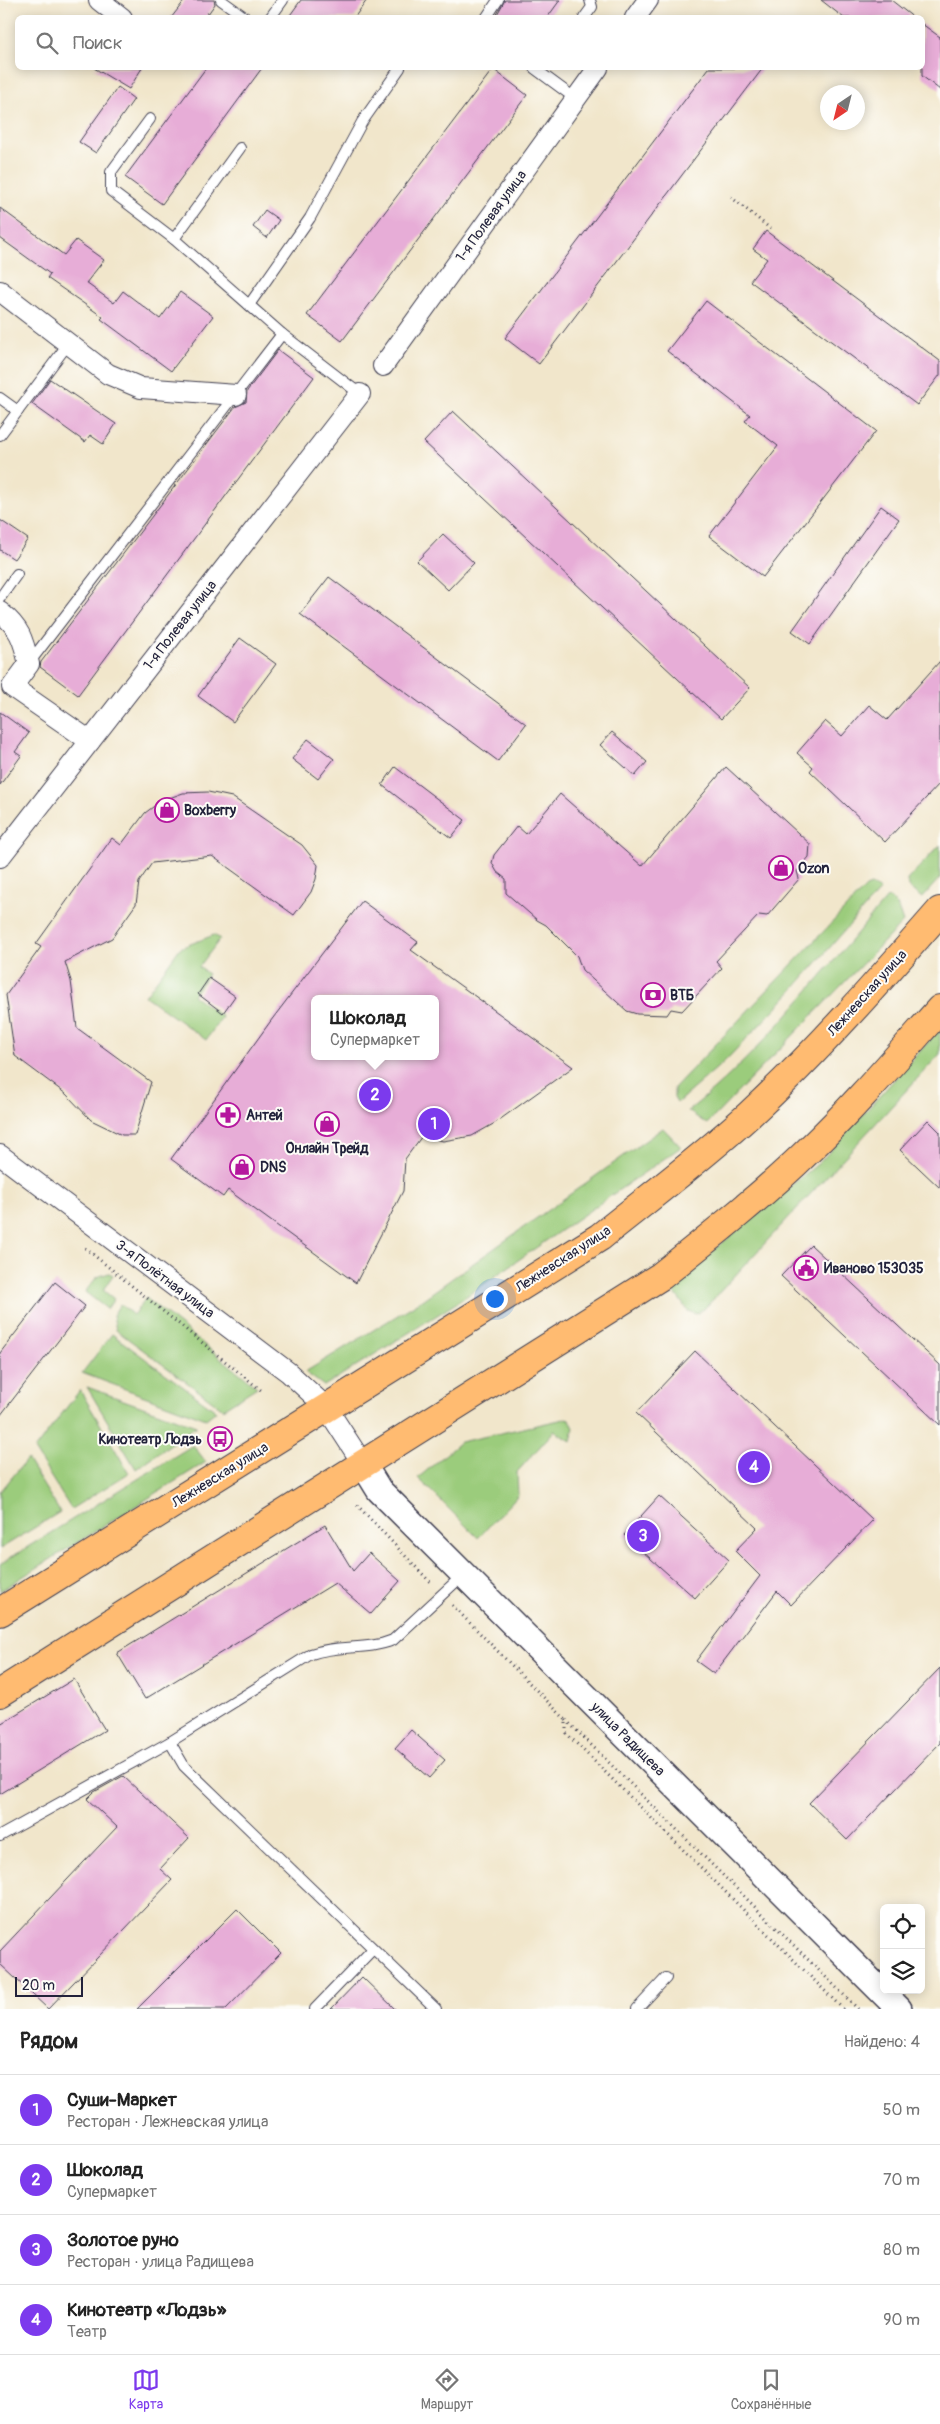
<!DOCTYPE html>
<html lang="ru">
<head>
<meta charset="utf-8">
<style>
  body { margin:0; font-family:Pangolin,sans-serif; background:#f2f2f2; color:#222 }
  .controls { position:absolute; right:15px; bottom:15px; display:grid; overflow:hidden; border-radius:8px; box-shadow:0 2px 12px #0003 }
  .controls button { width:45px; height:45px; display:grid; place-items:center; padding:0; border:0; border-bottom:1px solid #e0e0e0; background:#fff; color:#222; font:25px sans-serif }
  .compass { position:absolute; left:820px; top:85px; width:45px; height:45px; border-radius:50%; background:#fff; box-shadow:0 2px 12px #0003; rotate:215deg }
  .scale { position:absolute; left:15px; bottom:12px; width:68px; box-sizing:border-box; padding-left:5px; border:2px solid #22223b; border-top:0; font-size:14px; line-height:18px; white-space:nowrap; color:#22223b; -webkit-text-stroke:4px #fdfcf7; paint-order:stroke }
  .you { position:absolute; left:494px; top:1298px; width:18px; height:18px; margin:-12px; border:4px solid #fff; border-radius:50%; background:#1a73e8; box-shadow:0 0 0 8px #1a73e833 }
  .badge { display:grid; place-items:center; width:32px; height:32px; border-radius:50%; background:#7c3aed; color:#fff; font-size:16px; font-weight:700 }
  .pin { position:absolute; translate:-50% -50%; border:2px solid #fff; box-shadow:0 1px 5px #0006 }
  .popup { position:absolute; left:311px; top:995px; width:128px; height:65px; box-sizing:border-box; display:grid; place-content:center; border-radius:8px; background:#fff; filter:drop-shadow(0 1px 4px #0005); font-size:16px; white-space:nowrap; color:#767676 }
  .popup b { font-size:19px; color:#222 }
  .popup::after { content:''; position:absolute; left:50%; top:100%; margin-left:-10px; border:10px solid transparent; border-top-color:#fff }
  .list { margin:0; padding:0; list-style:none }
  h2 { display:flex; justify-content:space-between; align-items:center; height:65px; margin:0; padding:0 20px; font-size:21px }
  h2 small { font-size:16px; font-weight:400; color:#767676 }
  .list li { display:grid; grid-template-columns:32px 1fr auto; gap:15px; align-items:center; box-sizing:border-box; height:70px; padding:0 20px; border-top:1px solid #e0e0e0 }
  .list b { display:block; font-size:19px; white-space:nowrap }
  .list p { margin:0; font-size:16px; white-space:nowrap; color:#767676 }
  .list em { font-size:16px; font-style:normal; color:#767676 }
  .icon { flex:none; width:28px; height:28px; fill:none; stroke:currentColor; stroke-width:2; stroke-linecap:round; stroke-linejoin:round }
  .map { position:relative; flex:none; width:940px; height:2009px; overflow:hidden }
  .search { position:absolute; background:#fff; box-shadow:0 2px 12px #0003; left:15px; right:15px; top:15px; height:55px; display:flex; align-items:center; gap:12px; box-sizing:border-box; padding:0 18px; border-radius:8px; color:#767676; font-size:19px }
  .sheet { height:345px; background:#fff }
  nav { display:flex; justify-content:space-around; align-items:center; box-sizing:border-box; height:70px; border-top:1px solid #e0e0e0; background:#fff; font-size:14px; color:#767676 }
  nav a { display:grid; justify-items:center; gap:2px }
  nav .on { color:#7c3aed }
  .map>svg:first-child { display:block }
  .green { fill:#9bcc7c; stroke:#5e775c }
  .building { fill:#e7add7; fill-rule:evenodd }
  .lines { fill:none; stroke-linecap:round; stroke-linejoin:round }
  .service-casing { stroke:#413f51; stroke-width:12 }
  .minor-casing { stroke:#413f51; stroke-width:22 }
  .tertiary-casing { stroke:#413f51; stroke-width:28 }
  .trunk-casing { stroke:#413f51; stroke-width:30 }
  .path { stroke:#413f51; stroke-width:3; stroke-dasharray:1 4; stroke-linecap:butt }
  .service { stroke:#fff; stroke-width:10 }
  .minor { stroke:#fff; stroke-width:20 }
  .tertiary { stroke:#fff; stroke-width:25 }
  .trunk { stroke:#ffbb71; stroke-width:28 }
  .labels { text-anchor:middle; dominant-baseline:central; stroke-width:4; stroke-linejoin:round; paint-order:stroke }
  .street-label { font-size:14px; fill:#22223b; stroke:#fdfcf7 }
  .poi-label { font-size:14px; font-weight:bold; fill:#22223b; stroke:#fdfcf7; text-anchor:start }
</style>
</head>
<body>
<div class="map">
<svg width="940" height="2009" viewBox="0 0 940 2009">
  <rect width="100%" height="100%" fill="#fdfcf7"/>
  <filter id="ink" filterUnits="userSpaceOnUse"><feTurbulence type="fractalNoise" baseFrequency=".02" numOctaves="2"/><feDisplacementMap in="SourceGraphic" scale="10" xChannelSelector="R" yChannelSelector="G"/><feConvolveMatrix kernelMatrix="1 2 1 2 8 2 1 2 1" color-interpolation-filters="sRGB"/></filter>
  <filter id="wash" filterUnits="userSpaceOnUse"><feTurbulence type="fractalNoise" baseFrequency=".0096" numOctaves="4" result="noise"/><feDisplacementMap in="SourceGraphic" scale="20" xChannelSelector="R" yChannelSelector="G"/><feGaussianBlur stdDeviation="1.12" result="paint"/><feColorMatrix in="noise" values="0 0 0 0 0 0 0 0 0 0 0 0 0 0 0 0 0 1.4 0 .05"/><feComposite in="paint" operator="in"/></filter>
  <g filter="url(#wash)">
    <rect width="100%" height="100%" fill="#f1e6cb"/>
    <g class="green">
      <polygon points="940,845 940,878 922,898 908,887 907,880"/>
      <polygon points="871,885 880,890 792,991 726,1060 677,1103 674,1098 674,1088 866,887"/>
      <path d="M 888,897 L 897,905 L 903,922 L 707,1124 L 688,1111 C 765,1050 824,970 888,897 Z"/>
      <polygon points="214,935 220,939 199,967 208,974 193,995 222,1017 206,1040 145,996 180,948"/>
      <polygon points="940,1029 940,1054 705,1308 696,1314 688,1311 670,1286 820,1162"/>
      <polygon points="663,1128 681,1147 458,1302 324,1386 305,1372 419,1302"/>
      <polygon points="109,1273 113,1275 103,1290 114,1299 107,1309 85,1292 97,1277"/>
      <polygon points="146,1298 257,1387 223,1409 116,1330 113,1315 120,1304 133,1315"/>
      <polygon points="112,1334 216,1411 206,1419 82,1373"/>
      <polygon points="87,1387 196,1426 136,1469"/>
      <polygon points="80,1390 129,1473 71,1509 34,1450"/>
      <polygon points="569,1418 574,1428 571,1441 554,1431 517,1472 518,1495 478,1538 418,1478 460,1442"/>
      <polygon points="193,1445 206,1462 0,1591 0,1564"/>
      <polygon points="27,1459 60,1512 0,1549 0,1492"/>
    </g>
    <g id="blocks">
      <g class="building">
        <polygon points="185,0 214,0 215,4 205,18 171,18"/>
        <polygon points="301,0 367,0 354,18 288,18"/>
        <polygon points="505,0 560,0 547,18 495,18"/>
        <polygon points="821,0 891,0 914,18 844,18"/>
        <polygon points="922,24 940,37 940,90 922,76"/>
        <polygon points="94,68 142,68 129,89"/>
        <polygon points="206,68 262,68 162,204 125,177"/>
        <polygon points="709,68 763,68 539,364 505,338"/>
        <polygon points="493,69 527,95 342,341 307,315"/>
        <polygon points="118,87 134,99 96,153 79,142"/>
        <polygon points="0,208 64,255 76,240 104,260 86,283 114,303 123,291 160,319 180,292 213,316 171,371 101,319 103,317 47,278 50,274 0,238"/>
        <polygon points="265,210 279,220 267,238 253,227"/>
        <polygon points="766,231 940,361 940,375 917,405 750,281 767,259 753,249"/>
        <polygon points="706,301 876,431 763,577 709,536 778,446 745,421 750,415 667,351"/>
        <polygon points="278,350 314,377 78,695 40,667 41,662 235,407 246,402 247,391"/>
        <polygon points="50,379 116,424 103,444 90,435 85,442 32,404"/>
        <polygon points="453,411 750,688 721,719 424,442"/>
        <polygon points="881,506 899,519 810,644 792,631"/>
        <polygon points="0,520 28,539 14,559 0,550"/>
        <polygon points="443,534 474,563 448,590 417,561"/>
        <polygon points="329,577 526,724 498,761 300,614"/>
        <polygon points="240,638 276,664 233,722 198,696"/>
        <polygon points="940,661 940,783 885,842 810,771 813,767 797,753 825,721 842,736 869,705 887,720"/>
        <polygon points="0,712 29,733 15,752 21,756 0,785"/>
        <polygon points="612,732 647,762 635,776 600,745"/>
        <polygon points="308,739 334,759 318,779 292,759"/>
        <polygon points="395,767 465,820 451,838 382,785"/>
        <polygon points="726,767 810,844 809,857 797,871 799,879 767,916 759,915 716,961 722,968 682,1011 671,1009 667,1015 637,1014 627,1011 582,970 577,956 546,925 537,920 506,893 506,879 497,872 492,863 494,855 517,826 526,834 560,794 642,866"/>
        <polygon points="208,792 232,797 302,845 318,865 316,879 311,892 294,915 212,856 152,863 139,882 136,904 112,938 65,962 71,981 77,1028 151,1082 135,1135 122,1135 91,1120 66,1094 15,1056 6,995 41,947 36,944 112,838 121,845 145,813 161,801 183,793"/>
        <path d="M 362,901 L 418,942 L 411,950 L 573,1067 L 495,1123 L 472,1136 L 443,1141 L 422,1136 L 405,1159 L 403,1191 L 356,1283 L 228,1190 L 223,1197 L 171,1159 L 270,1022 ZM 315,999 L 435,999 L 435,1056 L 315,1056 Z"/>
        <polygon points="209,978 235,996 223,1013 198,994"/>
        <polygon points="928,1120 940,1132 940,1188 900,1150"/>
        <polygon points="811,1245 940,1365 940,1425 781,1276"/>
        <polygon points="55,1282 85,1306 0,1416 0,1353"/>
        <polygon points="695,1351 873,1520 791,1605 777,1591 714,1674 696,1661 760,1576 735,1551 757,1528 636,1413"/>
        <polygon points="659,1496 729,1560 695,1598 624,1535"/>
        <polygon points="325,1525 353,1571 369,1553 400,1581 371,1614 335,1583 145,1699 117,1653"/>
        <polygon points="940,1668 940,1743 847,1840 809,1803"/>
        <polygon points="74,1679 105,1730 0,1794 0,1724"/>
        <polygon points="411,1730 445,1760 429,1778 395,1748"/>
        <polygon points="123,1776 189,1838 160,1869 172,1880 48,2009 0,1964 0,1951 117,1827 87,1799 94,1792"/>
        <polygon points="237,1909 281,1953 226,2009 137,2009"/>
        <polygon points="362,1977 395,2009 331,2009"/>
      </g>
    </g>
  </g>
  <g filter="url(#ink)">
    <use href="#blocks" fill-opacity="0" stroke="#413f51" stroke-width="1"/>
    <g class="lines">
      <defs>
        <g id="service">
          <polyline points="221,0 246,18"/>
          <polyline points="270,18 283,0"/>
          <polyline points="486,18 498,0"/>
          <polyline points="584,18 592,7 590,0"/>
          <polyline points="534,68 576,99"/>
          <polyline points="150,119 111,172 111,191 174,239"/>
          <polyline points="240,148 174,239 282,334 360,394"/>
          <polyline points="249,305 310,218 362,122 400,68"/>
          <polyline points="0,398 18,411"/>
          <polyline points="0,435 68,344"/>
          <polyline points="0,598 17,574"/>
          <polyline points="29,663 282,334"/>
          <polyline points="170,1742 184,1766 436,2009"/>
          <path d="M 0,1836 L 170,1742 L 311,1654 C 338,1644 367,1651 393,1640 L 463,1575"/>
          <polyline points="315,2009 373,1949"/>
          <polyline points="637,2009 666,1978"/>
        </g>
        <g id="minor">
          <polyline points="99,0 122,18"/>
          <polyline points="635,18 648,0"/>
          <polyline points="0,291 108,374 141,388 236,395"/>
          <polyline points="383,366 598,68"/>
          <path d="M 0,612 C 20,628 23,639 29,664 L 12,687 L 90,741"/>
          <polyline points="0,857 360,394"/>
          <polyline points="0,1155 288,1372 326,1407 363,1464"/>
        </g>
        <polyline id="tertiary" points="363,1464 379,1490 899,2009"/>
        <g id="trunk">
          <path d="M 0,1612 L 600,1237 C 651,1196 702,1158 750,1114 C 818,1051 879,981 940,911"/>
          <path d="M 0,1693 L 661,1276 C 711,1236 762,1196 808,1151 C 855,1106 897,1057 940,1009"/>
        </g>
      </defs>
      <use href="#service" class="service-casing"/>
      <use href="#minor" class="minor-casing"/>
      <use href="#tertiary" class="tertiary-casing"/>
      <use href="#trunk" class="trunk-casing"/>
      <g class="path">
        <polyline points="205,18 210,11"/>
        <polyline points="731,197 772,230"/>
        <polyline points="85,1248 262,1391"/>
        <polyline points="357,1505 432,1584"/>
        <polyline points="452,1605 566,1720 566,1733 843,2009"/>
        <polyline points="566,1720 858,2009"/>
      </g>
      <use href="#service" class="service"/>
      <use href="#minor" class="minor"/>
      <use href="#tertiary" class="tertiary"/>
      <use href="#trunk" class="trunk"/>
    </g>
  </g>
  <defs>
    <symbol id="shop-ring" viewBox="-11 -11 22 22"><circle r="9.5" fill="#fdfcf7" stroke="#b5179e" stroke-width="1.5"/><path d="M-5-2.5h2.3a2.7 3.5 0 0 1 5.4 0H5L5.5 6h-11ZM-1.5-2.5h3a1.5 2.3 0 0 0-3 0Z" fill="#b5179e"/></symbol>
    <symbol id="bank-ring" viewBox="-11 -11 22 22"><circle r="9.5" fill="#fdfcf7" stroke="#b5179e" stroke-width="1.5"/><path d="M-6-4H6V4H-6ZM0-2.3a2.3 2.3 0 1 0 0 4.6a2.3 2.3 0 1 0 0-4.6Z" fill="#b5179e"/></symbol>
    <symbol id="pharmacy-ring" viewBox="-11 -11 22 22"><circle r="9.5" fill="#fdfcf7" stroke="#b5179e" stroke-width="1.5"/><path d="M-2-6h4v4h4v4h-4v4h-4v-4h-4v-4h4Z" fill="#b5179e"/></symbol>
    <symbol id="civic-ring" viewBox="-11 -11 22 22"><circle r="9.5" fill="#fdfcf7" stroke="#b5179e" stroke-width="1.5"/><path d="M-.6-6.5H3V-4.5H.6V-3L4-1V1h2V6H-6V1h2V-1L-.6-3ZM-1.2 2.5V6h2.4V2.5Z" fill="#b5179e"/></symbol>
    <symbol id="bus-ring" viewBox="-11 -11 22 22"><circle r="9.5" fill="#fdfcf7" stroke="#b5179e" stroke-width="1.5"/><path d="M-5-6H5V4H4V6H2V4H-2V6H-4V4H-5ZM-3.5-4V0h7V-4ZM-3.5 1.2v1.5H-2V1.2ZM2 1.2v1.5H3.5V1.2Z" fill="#b5179e"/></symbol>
  </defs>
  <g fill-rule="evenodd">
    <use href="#shop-ring" x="153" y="796" width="28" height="28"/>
    <use href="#shop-ring" x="767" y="854" width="28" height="28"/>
    <use href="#bank-ring" x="639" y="981" width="28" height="28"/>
    <use href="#pharmacy-ring" x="214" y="1101" width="28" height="28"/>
    <use href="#shop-ring" x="313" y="1110" width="28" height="28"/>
    <use href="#shop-ring" x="228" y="1153" width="28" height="28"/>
    <use href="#civic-ring" x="792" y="1254" width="28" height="28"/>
    <use href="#bus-ring" x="206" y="1425" width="28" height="28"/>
  </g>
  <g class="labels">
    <g class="street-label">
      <text transform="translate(491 216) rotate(-54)">1-я Полевая улица</text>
      <text transform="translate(180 625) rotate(-52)">1-я Полевая улица</text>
      <text transform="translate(867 993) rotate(-48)">Лежневская улица</text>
      <text transform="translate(563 1259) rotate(-33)">Лежневская улица</text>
      <text transform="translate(165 1279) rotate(37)">3-я Полётная улица</text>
      <text transform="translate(220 1475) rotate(-32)">Лежневская улица</text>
      <text transform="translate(628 1739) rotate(45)">улица Радищева</text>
    </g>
    <g class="poi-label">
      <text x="184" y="810">Boxberry</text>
      <text x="798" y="868">Ozon</text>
      <text x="670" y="995">ВТБ</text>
      <text x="246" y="1115">Антей</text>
      <text x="327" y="1148" text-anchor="middle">Онлайн Трейд</text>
      <text x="260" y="1167">DNS</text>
      <text x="824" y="1268">Иваново 153035</text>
      <text x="202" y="1439" text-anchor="end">Кинотеатр Лодзь</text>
    </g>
  </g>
</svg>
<div class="controls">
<button><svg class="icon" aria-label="locate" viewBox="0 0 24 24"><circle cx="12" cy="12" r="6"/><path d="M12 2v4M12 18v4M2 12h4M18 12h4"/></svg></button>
<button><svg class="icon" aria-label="layers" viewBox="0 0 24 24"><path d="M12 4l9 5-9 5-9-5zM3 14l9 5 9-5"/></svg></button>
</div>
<svg class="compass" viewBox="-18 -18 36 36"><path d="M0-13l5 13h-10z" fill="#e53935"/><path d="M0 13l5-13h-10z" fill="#767676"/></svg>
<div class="scale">20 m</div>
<div class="you"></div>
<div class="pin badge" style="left:434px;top:1124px">1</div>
<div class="pin badge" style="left:375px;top:1095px">2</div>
<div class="popup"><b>Шоколад</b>Супермаркет</div>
<div class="pin badge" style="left:643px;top:1536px">3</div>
<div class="pin badge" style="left:754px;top:1467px">4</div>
<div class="search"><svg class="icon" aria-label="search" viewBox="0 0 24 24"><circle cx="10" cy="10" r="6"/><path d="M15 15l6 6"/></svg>Поиск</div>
</div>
<section class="sheet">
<h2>Рядом<small>Найдено: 4</small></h2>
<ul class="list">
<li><span class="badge">1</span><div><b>Суши-Маркет</b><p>Ресторан · Лежневская улица</p></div><em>50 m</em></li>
<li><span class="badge">2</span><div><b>Шоколад</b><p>Супермаркет</p></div><em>70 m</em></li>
<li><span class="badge">3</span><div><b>Золотое руно</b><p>Ресторан · улица Радищева</p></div><em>80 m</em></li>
<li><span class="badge">4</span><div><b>Кинотеатр «Лодзь»</b><p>Театр</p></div><em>90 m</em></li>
</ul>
</section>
<nav>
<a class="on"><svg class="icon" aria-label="map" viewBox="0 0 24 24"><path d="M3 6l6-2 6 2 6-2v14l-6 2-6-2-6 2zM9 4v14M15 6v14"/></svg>Карта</a>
<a><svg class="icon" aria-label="directions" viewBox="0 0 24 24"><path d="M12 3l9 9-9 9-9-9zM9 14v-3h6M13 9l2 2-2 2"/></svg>Маршрут</a>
<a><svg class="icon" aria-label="saved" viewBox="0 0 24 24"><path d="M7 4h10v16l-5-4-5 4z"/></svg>Сохранённые</a>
</nav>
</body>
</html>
